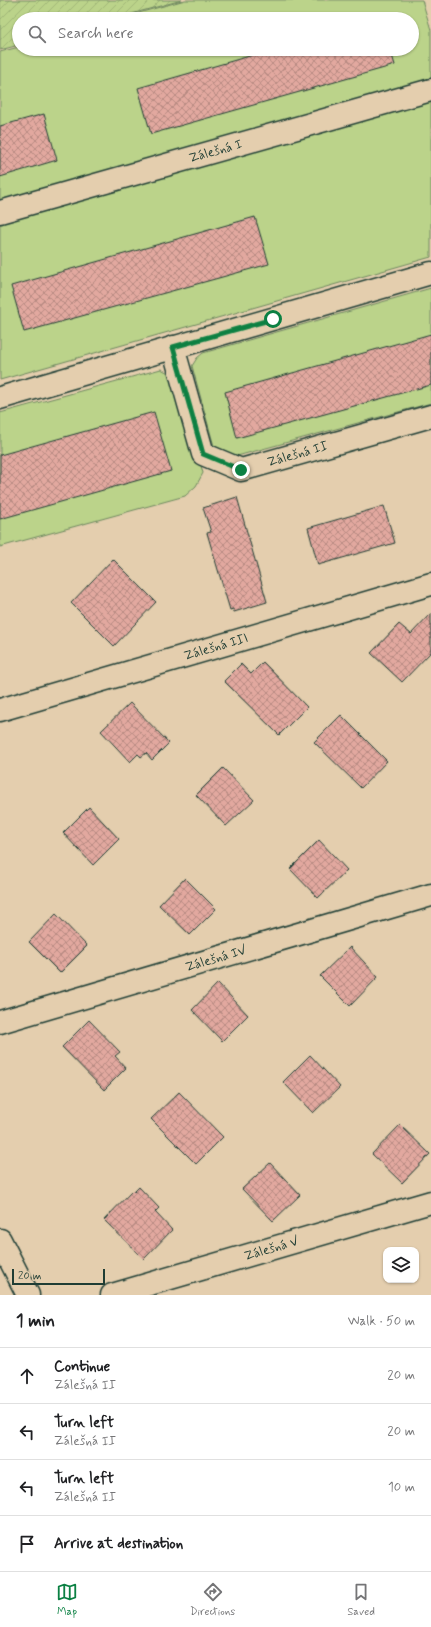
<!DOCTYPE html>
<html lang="en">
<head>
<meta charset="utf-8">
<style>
  body { margin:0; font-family:Mynerve,sans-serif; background:#f2f2f2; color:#202124 }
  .controls { position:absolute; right:12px; bottom:12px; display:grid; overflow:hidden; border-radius:8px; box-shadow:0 1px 3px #0004 }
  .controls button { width:36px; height:36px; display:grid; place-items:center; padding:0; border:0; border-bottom:1px solid #e0e0e0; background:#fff; color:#202124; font:20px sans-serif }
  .scale { position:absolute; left:12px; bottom:10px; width:93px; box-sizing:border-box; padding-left:4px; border:2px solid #1f3d34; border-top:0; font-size:11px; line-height:14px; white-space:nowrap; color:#1f3d34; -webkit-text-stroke:3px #e4ceae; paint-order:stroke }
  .stop { position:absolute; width:12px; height:12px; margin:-9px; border:3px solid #0b8043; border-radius:50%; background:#fff }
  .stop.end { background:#0b8043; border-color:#fff; box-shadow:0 1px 4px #0008 }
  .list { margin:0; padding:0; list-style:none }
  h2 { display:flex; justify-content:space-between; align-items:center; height:52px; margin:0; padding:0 16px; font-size:17px }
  h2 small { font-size:13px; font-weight:400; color:#757577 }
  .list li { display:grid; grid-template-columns:26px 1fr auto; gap:12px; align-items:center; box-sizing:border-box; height:56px; padding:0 16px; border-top:1px solid #e0e0e0 }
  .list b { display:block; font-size:15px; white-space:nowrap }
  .list p { margin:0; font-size:13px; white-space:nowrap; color:#757577 }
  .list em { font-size:13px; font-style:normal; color:#757577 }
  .icon { flex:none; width:22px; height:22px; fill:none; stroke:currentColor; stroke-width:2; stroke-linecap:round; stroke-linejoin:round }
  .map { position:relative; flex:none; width:431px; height:1295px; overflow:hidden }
  .search { position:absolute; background:#fff; box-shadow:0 1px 3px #0004; left:12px; right:12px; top:12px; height:44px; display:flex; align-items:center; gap:10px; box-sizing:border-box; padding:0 14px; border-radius:22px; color:#757577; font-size:15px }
  .sheet { height:276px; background:#fff }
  nav { display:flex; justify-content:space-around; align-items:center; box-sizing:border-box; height:56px; border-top:1px solid #e0e0e0; background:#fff; font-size:11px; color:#757577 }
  nav a { display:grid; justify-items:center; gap:2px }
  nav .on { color:#0b8043 }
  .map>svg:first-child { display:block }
  .green { fill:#bbd38a; stroke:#6d885f }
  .garden { fill:url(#garden-furrows); stroke:#6d885f }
  .building { fill:url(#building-cross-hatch); stroke:#1f3d34 }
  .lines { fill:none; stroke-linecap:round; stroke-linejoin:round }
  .minor-casing { stroke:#1f3d34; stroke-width:25 }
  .minor { stroke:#e4ceae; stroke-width:22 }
  .route { stroke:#0b8043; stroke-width:5 }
  .labels { text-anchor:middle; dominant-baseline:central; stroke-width:4; stroke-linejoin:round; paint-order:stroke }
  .street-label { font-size:13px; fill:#1f3d34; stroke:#e4ceae }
</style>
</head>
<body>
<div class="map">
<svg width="431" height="1295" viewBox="0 0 431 1295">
  <defs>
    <pattern id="garden-furrows" width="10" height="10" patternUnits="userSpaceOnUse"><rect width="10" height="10" fill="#bbd38a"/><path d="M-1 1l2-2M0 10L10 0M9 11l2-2" fill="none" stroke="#a0b678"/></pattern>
    <pattern id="building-cross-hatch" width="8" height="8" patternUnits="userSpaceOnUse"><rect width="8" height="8" fill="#e2a89f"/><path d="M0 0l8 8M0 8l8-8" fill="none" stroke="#b78a82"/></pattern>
  </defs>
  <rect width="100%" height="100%" fill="#e4ceae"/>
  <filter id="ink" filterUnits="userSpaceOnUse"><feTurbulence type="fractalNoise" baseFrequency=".025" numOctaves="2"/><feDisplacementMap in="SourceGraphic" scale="8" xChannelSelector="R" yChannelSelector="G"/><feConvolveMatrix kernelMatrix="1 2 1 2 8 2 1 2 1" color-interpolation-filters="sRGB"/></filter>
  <g filter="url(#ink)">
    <g class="green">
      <polygon points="185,0 422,0 431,30 431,257 0,380 0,52 19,47 19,49 412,49 412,19 117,19"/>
      <path d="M 431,288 L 431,403 L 237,456 C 227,457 222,454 214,446 L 192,366 L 197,358 L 203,353 Z"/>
      <polygon points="161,369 176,377 203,473 196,486 185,496 0,547 0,413"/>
    </g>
    <polygon class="garden" points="0,0 182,0 113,19 19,19 19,45 0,50"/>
    <g class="building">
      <polygon points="274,49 390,49 395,65 151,134 138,88"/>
      <polygon points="44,114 57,160 0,177 0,126"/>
      <polygon points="255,217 269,264 24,332 11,286"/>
      <polygon points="431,334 431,385 237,438 225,392"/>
      <polygon points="154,412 171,471 0,519 0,455"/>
      <polygon points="237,497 267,602 234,612 233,609 230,610 207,533 211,532 203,508"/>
      <polygon points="384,506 395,543 318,565 308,528"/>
      <polygon points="113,559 156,602 114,646 71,603"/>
      <polygon points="431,613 431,652 402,682 371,653 399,624 411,634"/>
      <polygon points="263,662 307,707 279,735 224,681 241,664 251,674"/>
      <polygon points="130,703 169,743 152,760 146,753 141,757 138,754 130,762 101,731"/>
      <polygon points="341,715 387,761 361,788 314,742"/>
      <polygon points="223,768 254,800 226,826 196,795"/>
      <polygon points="89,807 119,839 93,865 63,833"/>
      <polygon points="319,840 347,870 318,898 290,869"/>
      <polygon points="185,878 216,909 190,935 159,905"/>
      <polygon points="56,914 87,946 60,973 29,942"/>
      <polygon points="350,947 378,977 350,1006 320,976"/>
      <polygon points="218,983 248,1015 222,1041 192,1010"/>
      <polygon points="89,1020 120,1052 115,1056 126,1068 104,1090 62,1047"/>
      <polygon points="310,1055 340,1087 313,1113 283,1082"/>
      <polygon points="179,1092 223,1137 196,1164 151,1119"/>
      <polygon points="400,1125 430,1154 402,1183 372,1154"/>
      <polygon points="270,1163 300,1195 273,1221 242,1189"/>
      <polygon points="139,1187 159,1208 155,1212 172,1230 144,1259 104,1220 133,1190 134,1192"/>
    </g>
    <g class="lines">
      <defs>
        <g id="minor">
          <path id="s1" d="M 0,212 L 431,90"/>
          <path id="s2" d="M 173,347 L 203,454 L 241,470 L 431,416"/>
          <polyline points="0,398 431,273"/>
          <path id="s3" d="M 0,710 L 431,584"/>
          <path id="s4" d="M 0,1022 L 431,895"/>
          <polyline points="0,1240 28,1295"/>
          <path id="s5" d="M 112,1295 L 431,1202"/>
        </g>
      </defs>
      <use href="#minor" class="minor-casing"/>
      <use href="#minor" class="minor"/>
    </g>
  </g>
  <g class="lines" filter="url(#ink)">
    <polyline class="route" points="241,470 203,454 173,347 273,319"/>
  </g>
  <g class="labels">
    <g class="street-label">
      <text stroke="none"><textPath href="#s1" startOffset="224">Zálešná I</textPath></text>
      <text stroke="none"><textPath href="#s2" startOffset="211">Zálešná II</textPath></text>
      <text stroke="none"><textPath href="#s3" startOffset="225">Zálešná III</textPath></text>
      <text stroke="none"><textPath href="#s4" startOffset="225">Zálešná IV</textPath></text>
      <text stroke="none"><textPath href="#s5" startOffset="166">Zálešná V</textPath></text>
    </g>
  </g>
</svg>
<div class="controls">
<button><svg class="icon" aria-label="layers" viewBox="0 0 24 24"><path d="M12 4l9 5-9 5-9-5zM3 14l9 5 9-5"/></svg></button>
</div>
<div class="scale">20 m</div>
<div class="stop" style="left:273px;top:319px"></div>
<div class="stop end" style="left:241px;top:470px"></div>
<div class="search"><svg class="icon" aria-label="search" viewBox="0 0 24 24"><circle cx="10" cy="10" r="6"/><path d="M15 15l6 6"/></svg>Search here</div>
</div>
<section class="sheet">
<h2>1 min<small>Walk · 50 m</small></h2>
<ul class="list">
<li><svg class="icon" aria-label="ahead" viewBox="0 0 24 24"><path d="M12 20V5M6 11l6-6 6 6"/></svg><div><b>Continue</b><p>Zálešná II</p></div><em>20 m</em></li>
<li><svg class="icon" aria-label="left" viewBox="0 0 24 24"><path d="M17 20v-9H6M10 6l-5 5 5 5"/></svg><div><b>Turn left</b><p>Zálešná II</p></div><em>20 m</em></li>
<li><svg class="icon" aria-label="left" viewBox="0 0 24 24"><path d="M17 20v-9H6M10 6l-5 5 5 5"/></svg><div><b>Turn left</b><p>Zálešná II</p></div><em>10 m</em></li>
<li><svg class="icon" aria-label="arrive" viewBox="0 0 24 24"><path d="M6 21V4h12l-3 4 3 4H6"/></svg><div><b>Arrive at destination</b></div></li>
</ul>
</section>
<nav>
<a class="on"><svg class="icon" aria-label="map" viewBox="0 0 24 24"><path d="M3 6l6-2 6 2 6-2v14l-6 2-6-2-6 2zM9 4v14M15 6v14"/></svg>Map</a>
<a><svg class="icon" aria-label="directions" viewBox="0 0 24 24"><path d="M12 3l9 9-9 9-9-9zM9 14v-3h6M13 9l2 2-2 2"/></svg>Directions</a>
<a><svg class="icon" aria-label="saved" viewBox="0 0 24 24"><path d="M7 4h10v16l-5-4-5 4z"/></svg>Saved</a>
</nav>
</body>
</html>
